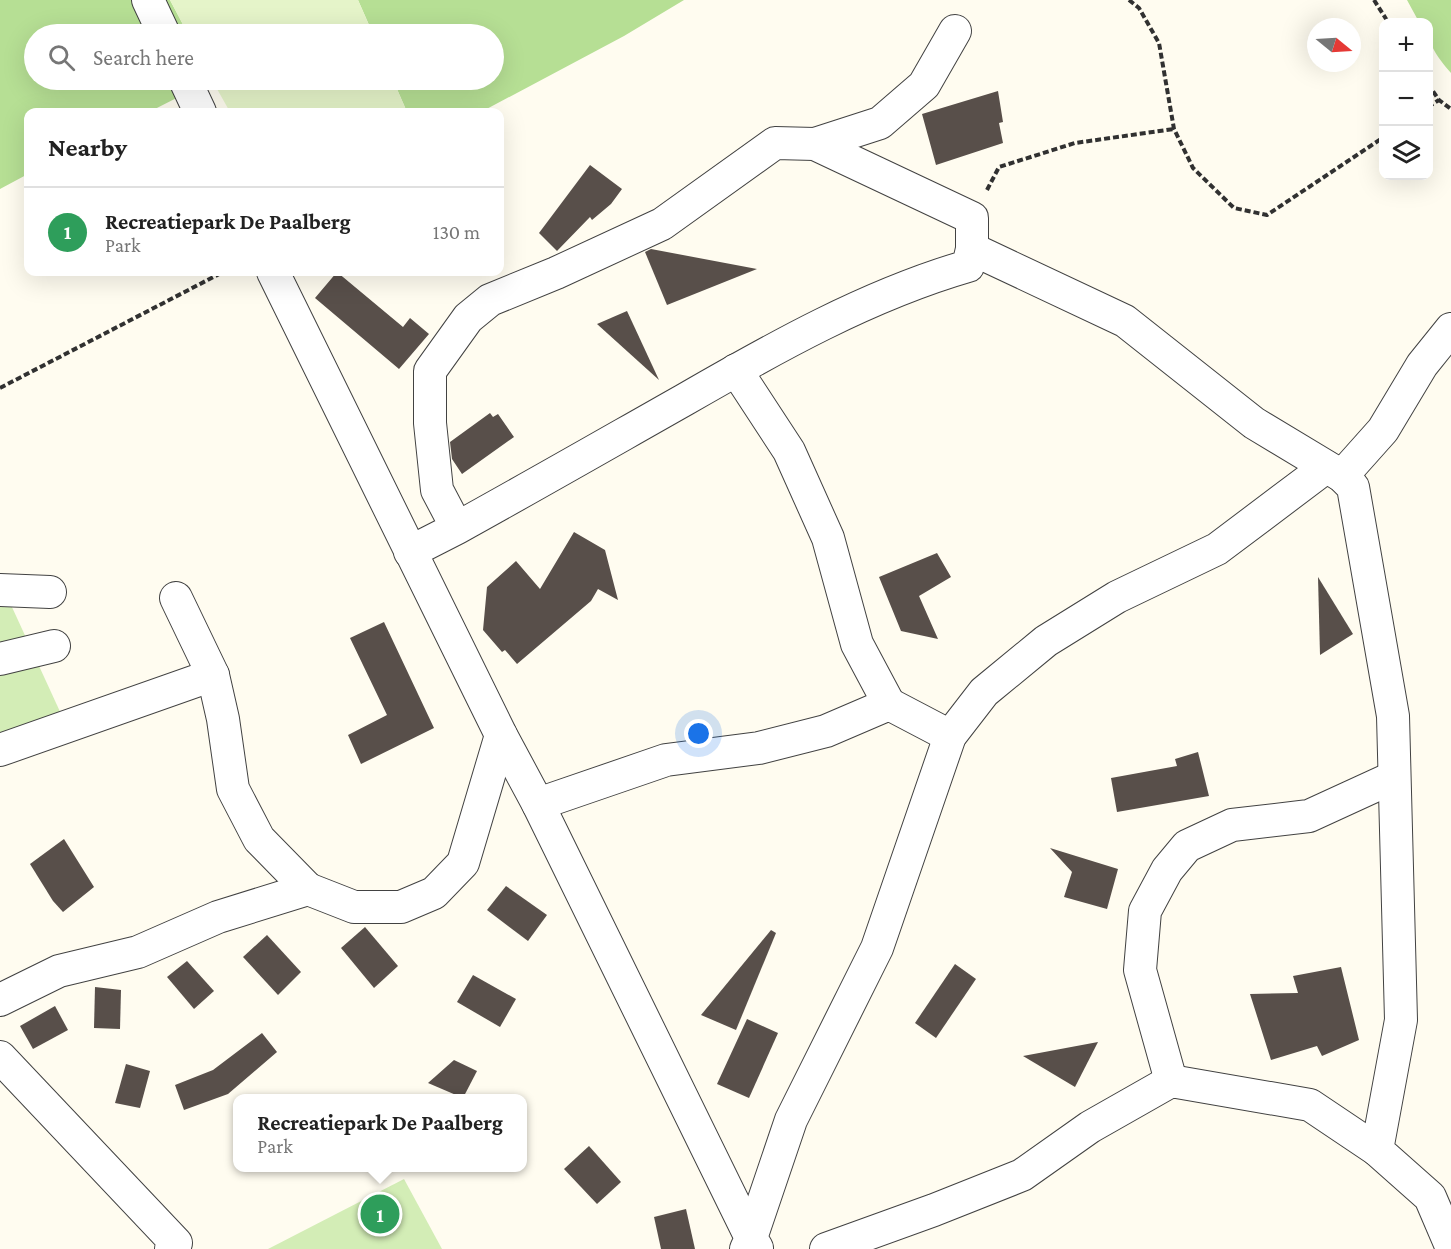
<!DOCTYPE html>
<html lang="en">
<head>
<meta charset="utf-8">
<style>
  body { margin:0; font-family:"Crimson Pro",serif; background:#f2f2f2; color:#222 }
  .controls { position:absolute; right:18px; top:18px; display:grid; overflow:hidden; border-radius:12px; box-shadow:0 6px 24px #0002 }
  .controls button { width:54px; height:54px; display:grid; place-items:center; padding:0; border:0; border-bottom:2px solid #e0e0e0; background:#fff; color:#222; font:30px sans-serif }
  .compass { position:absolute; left:1307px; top:18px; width:54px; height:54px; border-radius:50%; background:#fff; box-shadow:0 6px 24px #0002; rotate:108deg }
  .you { position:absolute; left:699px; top:734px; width:21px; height:21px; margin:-15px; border:4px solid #fff; border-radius:50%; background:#1a73e8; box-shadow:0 0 0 9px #1a73e833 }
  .badge { display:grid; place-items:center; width:39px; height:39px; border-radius:50%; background:#d93025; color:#fff; font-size:20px; font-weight:700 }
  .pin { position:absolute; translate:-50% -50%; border:3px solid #fff; box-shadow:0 2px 6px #0006 }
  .popup { position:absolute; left:233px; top:1094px; width:294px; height:78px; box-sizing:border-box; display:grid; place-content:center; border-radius:12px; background:#fff; filter:drop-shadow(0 2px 4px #0005); font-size:20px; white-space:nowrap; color:#767676 }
  .popup b { font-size:22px; color:#222 }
  .popup::after { content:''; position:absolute; left:50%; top:100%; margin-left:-12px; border:12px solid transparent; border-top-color:#fff }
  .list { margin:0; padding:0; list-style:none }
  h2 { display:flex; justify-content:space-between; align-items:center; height:78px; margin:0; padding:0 24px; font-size:26px }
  h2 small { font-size:20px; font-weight:400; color:#767676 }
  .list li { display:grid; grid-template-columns:39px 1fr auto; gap:18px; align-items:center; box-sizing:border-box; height:90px; padding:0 24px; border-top:2px solid #e0e0e0 }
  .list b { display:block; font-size:22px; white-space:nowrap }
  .list p { margin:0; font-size:20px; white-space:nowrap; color:#767676 }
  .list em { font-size:20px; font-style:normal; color:#767676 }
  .icon { flex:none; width:33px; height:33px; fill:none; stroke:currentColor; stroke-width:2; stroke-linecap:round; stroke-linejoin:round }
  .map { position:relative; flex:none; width:1451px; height:1249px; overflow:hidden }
  .search { position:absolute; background:#fff; box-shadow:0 6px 24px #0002; left:24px; top:24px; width:480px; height:66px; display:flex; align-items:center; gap:15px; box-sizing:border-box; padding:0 21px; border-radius:33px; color:#767676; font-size:22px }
  .panel { position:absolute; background:#fff; box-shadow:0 6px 24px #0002; left:24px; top:108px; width:480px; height:168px; border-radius:12px }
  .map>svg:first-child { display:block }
  .green { fill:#d3edb6 }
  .forest { fill:#b6df94 }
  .pitch { fill:#e5f4c9 }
  .building { fill:#584f4a }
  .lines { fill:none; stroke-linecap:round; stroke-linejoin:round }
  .minor-casing { stroke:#424242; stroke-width:34 }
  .path { stroke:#313131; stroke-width:4; stroke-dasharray:6 3; stroke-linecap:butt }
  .minor { stroke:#fff; stroke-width:32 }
</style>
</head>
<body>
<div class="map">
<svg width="1451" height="1249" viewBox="0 0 1451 1249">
  <rect width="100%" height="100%" fill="#fffcf0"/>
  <g class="green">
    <polygon points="0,581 62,716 0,746"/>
    <polygon points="404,1179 442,1249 268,1249"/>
  </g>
  <g class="forest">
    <polygon points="0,0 170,0 188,34 34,34 34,80 212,80 149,112 28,112 28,174 0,189"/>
    <polygon points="358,0 684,0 624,36 481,112 407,112 393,80 494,80 494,34 373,34"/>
    <path d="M 1407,0 L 1451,0 L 1451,73 C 1436,55 1428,46 1428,22 L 1419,22 Z"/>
  </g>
  <g class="pitch">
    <polygon points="170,0 358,0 373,34 188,34"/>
    <polygon points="212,80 393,80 407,112 230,112"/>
  </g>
  <g class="building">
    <polygon points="998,91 1003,122 999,123 1003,143 936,165 922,114"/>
    <polygon points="590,165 622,189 611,204 592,220 590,217 557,251 539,233"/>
    <polygon points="651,249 757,269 667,305 645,252"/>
    <polygon points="337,272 403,327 410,318 429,334 399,369 315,298"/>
    <polygon points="627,311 659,380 597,324"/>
    <polygon points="490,413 493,417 498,414 514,437 462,474 452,459 450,442"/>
    <polygon points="574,532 605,550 618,600 598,589 591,601 517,664 505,650 502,652 483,630 487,587 516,561 540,589"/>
    <polygon points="937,553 951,577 919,596 938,639 901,631 879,577"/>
    <polygon points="1318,577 1353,634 1320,655"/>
    <polygon points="384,622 434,728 361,764 348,735 387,715 350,638"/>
    <polygon points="1198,752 1209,796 1117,812 1111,778 1177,766 1175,759"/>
    <polygon points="64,839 94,887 63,912 53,901 30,864"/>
    <polygon points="1050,848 1118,869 1107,909 1064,897 1072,872"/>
    <polygon points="506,886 547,915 528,941 487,910"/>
    <polygon points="365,927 398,966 374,988 341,948"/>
    <polygon points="771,930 776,933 736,1030 701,1015"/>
    <polygon points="267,935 301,972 278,995 243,957"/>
    <polygon points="187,961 214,991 194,1009 167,977"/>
    <polygon points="955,964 976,979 936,1038 915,1023"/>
    <polygon points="1341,967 1359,1040 1322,1056 1317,1046 1271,1060 1250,994 1298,993 1293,976"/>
    <polygon points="473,975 516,999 500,1027 457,1002"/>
    <polygon points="95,987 121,990 120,1029 94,1028"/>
    <polygon points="55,1006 68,1030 33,1049 20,1026"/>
    <polygon points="747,1019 778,1033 749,1098 717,1084"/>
    <polygon points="262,1033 277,1052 228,1094 184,1110 175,1085 213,1070"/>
    <polygon points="1098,1042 1075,1087 1023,1056"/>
    <polygon points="454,1060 477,1071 463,1098 428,1083"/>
    <polygon points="126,1064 150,1071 140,1108 115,1103"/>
    <polygon points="589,1146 621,1182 597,1204 564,1169"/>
    <polygon points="686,1209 695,1249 661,1249 654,1217"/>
  </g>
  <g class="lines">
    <defs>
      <g id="minor">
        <polyline points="148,0 164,34"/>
        <polyline points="185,80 200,112"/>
        <polyline points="815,144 880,123 924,85 955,31"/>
        <polyline points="972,249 1125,321 1254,423 1342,476 1353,487 1393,716 1401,1020 1377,1150 1430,1197 1451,1246"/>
        <polyline points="273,272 501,735 538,804 751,1238 746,1249"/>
        <polyline points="736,370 789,451 828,538 857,644 889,704"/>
        <polyline points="1342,476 1383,430 1422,365 1451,329"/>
        <path d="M 410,552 L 457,528 L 437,490 L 430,423 L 430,371 L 468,318 L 490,300 L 556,273 L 662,224 L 775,143 L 815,144 L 972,218 L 972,249 L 968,266 C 868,295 774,348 684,400 C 608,443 533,486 457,528"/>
        <polyline points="0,590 50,592"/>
        <polyline points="176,598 213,675 223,719 233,789 259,839 308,889"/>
        <polyline points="0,659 54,646"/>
        <polyline points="0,750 213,675"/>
        <polyline points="538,804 666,760 759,748 826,731 889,704 950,736"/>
        <polyline points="0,1000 59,971 138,952 218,917 308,889 354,907 401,907 434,893 463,863 501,735"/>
        <polyline points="0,1057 176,1243 171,1249"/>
        <polyline points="1171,1081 1140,970 1145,911 1167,870 1187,846 1232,825 1309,816 1394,777"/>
        <polyline points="757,1248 751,1238 791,1120 877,948 950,736 984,692 1046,641 1117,597 1217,549 1326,467"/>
        <polyline points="826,1249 934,1210 1022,1175 1090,1127 1171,1081 1310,1105 1377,1150"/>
      </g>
    </defs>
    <use href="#minor" class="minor-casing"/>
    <g class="path">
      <polyline points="1129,0 1139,8 1159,43 1174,129 1193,168 1234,208 1267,215 1384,137"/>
      <polyline points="1374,0 1388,22"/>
      <polyline points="1428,84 1439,100 1451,109"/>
      <polyline points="1428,107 1439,100"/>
      <polyline points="987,190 999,167 1075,143 1174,129"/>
      <polyline points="0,388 223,272"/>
    </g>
    <use href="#minor" class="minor"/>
  </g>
</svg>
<div class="controls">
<button>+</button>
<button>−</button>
<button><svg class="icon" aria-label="layers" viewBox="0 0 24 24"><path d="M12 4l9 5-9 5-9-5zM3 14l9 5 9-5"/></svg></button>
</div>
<svg class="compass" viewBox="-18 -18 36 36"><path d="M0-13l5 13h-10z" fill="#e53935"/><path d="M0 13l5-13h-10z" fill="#767676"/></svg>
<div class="you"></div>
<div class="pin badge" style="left:380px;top:1214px;background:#2e9e5b">1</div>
<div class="popup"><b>Recreatiepark De Paalberg</b>Park</div>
<div class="search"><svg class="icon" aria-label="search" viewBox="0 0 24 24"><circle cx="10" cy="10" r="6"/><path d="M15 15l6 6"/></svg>Search here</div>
<section class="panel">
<h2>Nearby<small></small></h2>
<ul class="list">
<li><span class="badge" style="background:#2e9e5b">1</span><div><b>Recreatiepark De Paalberg</b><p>Park</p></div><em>130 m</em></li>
</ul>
</section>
</div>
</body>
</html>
